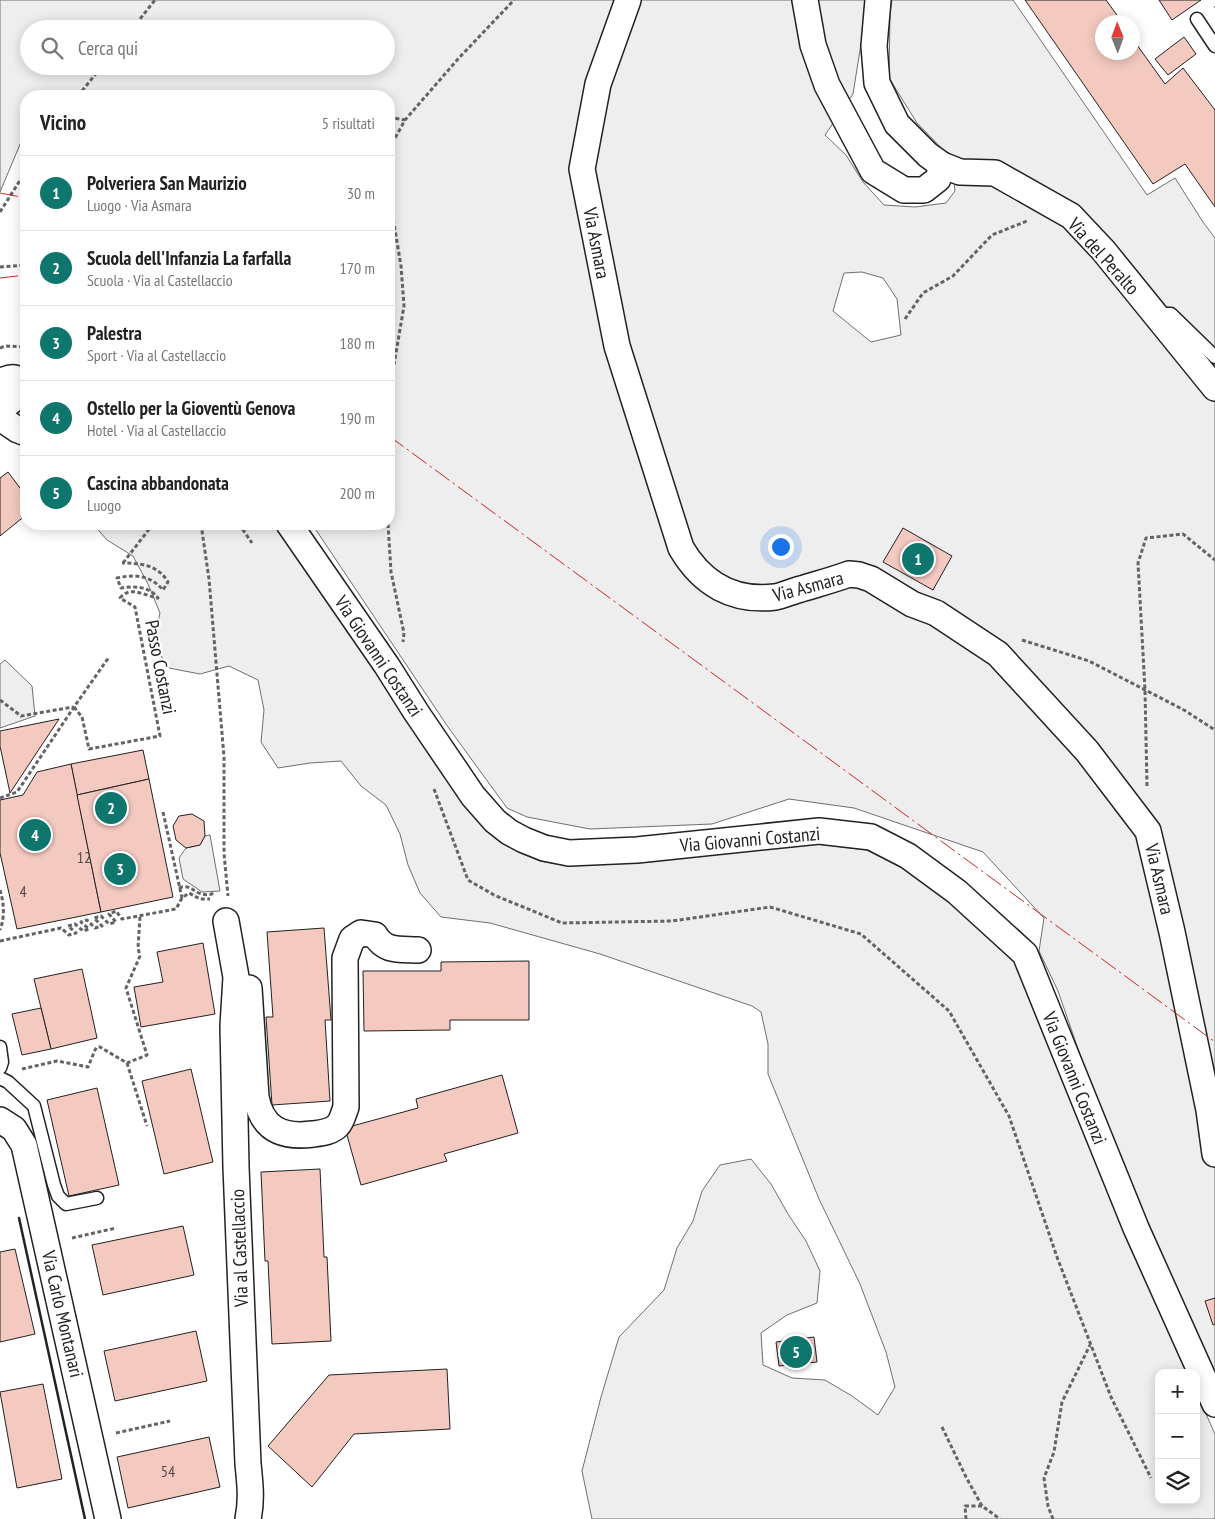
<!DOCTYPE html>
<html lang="it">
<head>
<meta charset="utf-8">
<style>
  body { margin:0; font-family:"PT Sans Narrow",sans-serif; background:#f2f2f2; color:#222 }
  .controls { position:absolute; right:15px; bottom:15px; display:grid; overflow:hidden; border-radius:10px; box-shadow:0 2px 12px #0003 }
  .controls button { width:45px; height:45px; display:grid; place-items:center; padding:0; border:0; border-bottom:1px solid #e0e0e0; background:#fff; color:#222; font:25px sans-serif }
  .compass { position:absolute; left:1095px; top:15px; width:45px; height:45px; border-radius:50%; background:#fff; box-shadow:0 2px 12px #0003; rotate:359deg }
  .you { position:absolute; left:780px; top:546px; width:18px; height:18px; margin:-12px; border:4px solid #fff; border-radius:50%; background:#1a73e8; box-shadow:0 0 0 8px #1a73e833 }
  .badge { display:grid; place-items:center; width:32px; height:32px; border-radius:50%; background:#0f766e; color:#fff; font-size:16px; font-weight:700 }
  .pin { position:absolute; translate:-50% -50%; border:2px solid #fff; box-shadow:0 1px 5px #0006 }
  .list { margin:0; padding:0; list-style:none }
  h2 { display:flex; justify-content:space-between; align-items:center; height:65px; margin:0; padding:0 20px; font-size:21px }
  h2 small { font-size:16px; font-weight:400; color:#767676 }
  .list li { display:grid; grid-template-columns:32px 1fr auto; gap:15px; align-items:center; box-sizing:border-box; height:75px; padding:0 20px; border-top:1px solid #e0e0e0 }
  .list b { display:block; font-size:19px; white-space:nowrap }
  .list p { margin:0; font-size:16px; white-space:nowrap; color:#767676 }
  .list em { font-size:16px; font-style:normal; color:#767676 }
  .icon { flex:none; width:28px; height:28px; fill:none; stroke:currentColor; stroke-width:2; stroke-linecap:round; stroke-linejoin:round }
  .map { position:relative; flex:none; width:1215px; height:1519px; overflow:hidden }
  .search { position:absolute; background:#fff; box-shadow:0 2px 12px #0003; left:20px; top:20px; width:375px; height:55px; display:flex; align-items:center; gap:12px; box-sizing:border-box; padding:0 18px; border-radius:28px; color:#767676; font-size:19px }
  .panel { position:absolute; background:#fff; box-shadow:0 2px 12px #0003; left:20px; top:90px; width:375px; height:440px; border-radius:20px }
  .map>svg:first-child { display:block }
  .green { fill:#eee; stroke:#6f6f6f; fill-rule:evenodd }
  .building { fill:#f3c9c0; stroke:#222 }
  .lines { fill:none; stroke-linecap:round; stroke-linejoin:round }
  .service-casing { stroke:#222; stroke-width:15 }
  .minor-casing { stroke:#222; stroke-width:28 }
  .path { stroke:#646464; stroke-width:3; stroke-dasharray:4 2.5; stroke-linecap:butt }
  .service { stroke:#fff; stroke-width:12 }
  .minor { stroke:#fff; stroke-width:25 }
  .fence { stroke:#222; stroke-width:1; stroke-dasharray:6 2.5; stroke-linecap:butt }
  .wall { stroke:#222; stroke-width:2.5 }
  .power { stroke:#c62828; stroke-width:1; stroke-dasharray:18 4 2.5 4; stroke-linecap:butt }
  .labels { text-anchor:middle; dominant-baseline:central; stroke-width:4; stroke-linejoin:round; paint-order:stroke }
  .number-label { font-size:16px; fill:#564c4a }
  .street-label { font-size:19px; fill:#222; stroke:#fff }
</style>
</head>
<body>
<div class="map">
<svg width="1215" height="1519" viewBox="0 0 1215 1519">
  <rect width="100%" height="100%" fill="#fff"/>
  <g class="green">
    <path d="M 0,0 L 868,0 L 853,94 L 825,135 L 846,155 L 863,182 L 884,205 L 915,207 L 946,203 L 955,191 L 951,158 L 917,123 L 889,78 L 890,13 L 892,0 L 1013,0 L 1147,195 L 1175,178 L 1203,222 L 1215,238 L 1215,1373 L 1179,1299 L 1103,1121 L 1058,991 L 1039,951 L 1044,918 L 983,852 L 854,808 L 789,799 L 712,824 L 590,829 L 527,817 L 507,808 L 448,727 L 312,524 L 389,524 L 389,96 L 26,96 L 26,141 L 21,142 L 0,192 ZM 29,29 L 386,29 L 386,66 L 29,66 ZM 862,272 L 883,278 L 897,299 L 901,335 L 871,342 L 833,311 L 844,273 Z"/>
    <polygon points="93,524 274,524 377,674 406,720 464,805 487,831 503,843 518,852 540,861 568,866 637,862 818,844 867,850 902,867 949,902 1015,963 1188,1373 1159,1373 1159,1500 1196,1500 1196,1392 1215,1434 1215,1519 592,1519 582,1471 601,1397 619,1337 664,1290 677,1248 693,1221 702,1191 720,1165 751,1159 771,1184 788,1214 806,1241 820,1271 817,1303 787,1315 761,1333 763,1365 792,1378 825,1380 852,1396 878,1415 895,1387 886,1352 860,1284 819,1199 768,1074 768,1044 761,1012 752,1006 600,954 490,923 441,917 420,893 408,865 400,834 386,805 361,786 341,761 310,763 278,768 261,742 264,710 258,680 229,666 200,674 169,668 153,644 160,613 148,584 133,556 107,540"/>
    <polygon points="5,660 32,686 35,716 0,728 0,664"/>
    <polygon points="210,835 220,891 202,892 183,879 179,858 186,848 200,845 205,836"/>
  </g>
  <g class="building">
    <polygon points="1025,0 1106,0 1122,22 1102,22 1102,52 1132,52 1132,38 1165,84 1183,68 1215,110 1215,207 1185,164 1153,184"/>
    <polygon points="1159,0 1201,0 1172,20"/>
    <polygon points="1184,37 1196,54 1168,75 1155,59"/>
    <polygon points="8,472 26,496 26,515 0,536 0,478"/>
    <polygon points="903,528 952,556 933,590 883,562"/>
    <polygon points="59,719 10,793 0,746 0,731"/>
    <polygon points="143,750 149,779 77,795 71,764"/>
    <polygon points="71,764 101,912 17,929 0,853 0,800 23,795 37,772"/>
    <polygon points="149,779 173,897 101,912 77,795"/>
    <polygon points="192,814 204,821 205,836 200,845 186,848 176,840 173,826 179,816"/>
    <polygon points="324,928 331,1020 325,1020 330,1101 272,1105 266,1017 273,1017 267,932"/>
    <polygon points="203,943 215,1014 141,1027 134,987 163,982 157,952"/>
    <polygon points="529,961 529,1020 450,1020 450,1030 364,1031 363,971 441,971 441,962"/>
    <polygon points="82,969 97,1038 51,1049 34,979"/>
    <polygon points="41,1008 51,1049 22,1055 12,1014"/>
    <polygon points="191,1069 213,1162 164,1174 142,1081"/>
    <polygon points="502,1075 518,1133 444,1154 447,1161 361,1185 345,1128 418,1108 416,1099"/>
    <polygon points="97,1088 119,1185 69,1196 47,1100"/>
    <polygon points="320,1169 324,1257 327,1257 331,1341 272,1344 268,1261 265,1261 261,1172"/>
    <polygon points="183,1226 194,1275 103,1295 92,1245"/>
    <polygon points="15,1249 35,1334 0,1342 0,1252"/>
    <polygon points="1215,1298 1215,1324 1213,1325 1205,1301"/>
    <polygon points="196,1331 207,1381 115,1401 104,1351"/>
    <polygon points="814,1337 817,1362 779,1366 776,1342"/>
    <polygon points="447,1369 450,1429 354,1434 312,1487 268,1446 329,1375"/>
    <polygon points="43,1384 62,1479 17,1488 0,1392"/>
    <polygon points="209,1437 220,1487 128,1508 117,1457"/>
  </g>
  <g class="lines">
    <defs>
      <g id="service">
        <polyline points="1197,19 1215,46"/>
        <polyline points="1156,314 1171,314 1215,357"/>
        <polyline points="0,1047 2,1062 0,1068"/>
        <polyline points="0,1078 8,1082 34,1106 54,1185 58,1196 66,1204 97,1198"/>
      </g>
      <g id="minor">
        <path d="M 628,0 L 598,84 L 582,169 L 617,346 L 681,548 C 702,584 733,602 775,597 C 783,596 792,591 801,589 C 817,584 833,580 849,574 L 859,575 L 871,579 L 912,604 L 936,613 L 998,654 L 1087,751 L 1148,831 L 1172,932 L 1209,1110 L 1215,1154"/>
        <polyline points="805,0 813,45 827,85 873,171 904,190 924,190 938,179 942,165"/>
        <polyline points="878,0 874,46 877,83 897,124 928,155 942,165 960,172 995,173 1071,216 1103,250 1215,388"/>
        <path d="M 0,382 C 14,374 17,377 26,389"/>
        <polyline points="0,410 26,389"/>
        <polyline points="0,418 18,430 26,433"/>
        <polyline points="289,524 387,666 416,712 473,796 495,821 509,832 524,840 544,848 569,853 637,850 819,831 871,837 908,856 957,892 1025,954 1136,1228 1215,1404"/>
        <path d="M 226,921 L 236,977 L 233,1026 L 236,1167 L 248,1464 C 250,1483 252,1500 248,1519"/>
        <path d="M 249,988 L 256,1097 C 262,1129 282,1138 313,1134 C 321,1133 332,1132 338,1125 C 342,1121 344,1112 346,1107 L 345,958 L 352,939 L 361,933 L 375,935 C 385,952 399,949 418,950"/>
        <polyline points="0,1120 14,1129 24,1145 108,1519"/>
      </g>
    </defs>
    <use href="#service" class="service-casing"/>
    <use href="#minor" class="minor-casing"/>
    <g class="path">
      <polyline points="132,29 155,0"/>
      <polyline points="78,96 102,66"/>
      <polyline points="389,117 405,120"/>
      <polyline points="389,149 405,120 458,59 514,0"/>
      <polyline points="389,194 401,266 404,306 391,382 389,455"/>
      <polyline points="0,212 26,171"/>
      <polyline points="0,267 26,265"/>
      <polyline points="905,319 923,293 953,276 992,235 1027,221"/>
      <polyline points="0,348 5,346 26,347"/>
      <polyline points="201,524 209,579 224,757 224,853 228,896"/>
      <polyline points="239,524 252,543"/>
      <polyline points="388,524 391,572 404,633 403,642"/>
      <polyline points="123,563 153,524"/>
      <polyline points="1022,640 1089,661 1184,710 1215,730"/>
      <polyline points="0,700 21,716 73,707"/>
      <path d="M 74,707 L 82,717 L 89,749 L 160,736 L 135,607 L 120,598 C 131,585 145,596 158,598 C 149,586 134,586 121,588 L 117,578 C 135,574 150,575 163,590 L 168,582 C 158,565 141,563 122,563"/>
      <polyline points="1147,786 1145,690 1138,563 1146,538 1183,534 1215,560"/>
      <polyline points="434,789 468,880 494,895 562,923 672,921 770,907 861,934 949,1011 1009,1116 1057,1257 1111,1397 1151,1478"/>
      <polyline points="0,798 17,792 74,707 109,657"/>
      <polyline points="163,812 182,898"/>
      <path d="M 179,888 C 193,882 194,898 212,894 L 211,891"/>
      <path d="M 0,890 C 4,903 5,917 0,930"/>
      <polyline points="0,941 61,928 69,935 76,933 68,926 75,924 83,931 89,929 81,922 87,920 95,928 102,926 94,918 101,916 109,924 116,922 109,914 116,911 122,919 176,909 182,898 189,893 200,899 210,899"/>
      <polyline points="127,1063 147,1126"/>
      <polyline points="22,1069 57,1061 88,1067 95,1050 97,1047 100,1047 127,1063 147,1055 126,988 140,956 138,948 140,916"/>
      <polyline points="72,1238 116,1228"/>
      <polyline points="942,1427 966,1477 982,1506"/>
      <polyline points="116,1433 170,1421"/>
      <polyline points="966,1519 965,1506 982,1506 1000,1519"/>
      <polyline points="1053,1519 1048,1506 1044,1478 1054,1452 1062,1402 1090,1345"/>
    </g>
    <use href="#service" class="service"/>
    <use href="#minor" class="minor"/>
    <polyline class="fence" points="1215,6 1215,8"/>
    <polyline class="wall" points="19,1218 85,1519"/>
    <g class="power">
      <polyline points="0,193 26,198"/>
      <polyline points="0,278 26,275"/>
      <polyline points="389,436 1215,1042"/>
    </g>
  </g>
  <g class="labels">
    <g class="number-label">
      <text x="84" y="857">12</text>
      <text x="23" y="891">4</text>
      <text x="168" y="1471">54</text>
    </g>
    <g class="street-label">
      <text transform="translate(597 243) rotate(79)">Via Asmara</text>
      <text transform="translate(1104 256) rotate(48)">Via del Peralto</text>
      <text transform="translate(808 586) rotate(-15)">Via Asmara</text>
      <text transform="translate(379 656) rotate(56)">Via Giovanni Costanzi</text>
      <text transform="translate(161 667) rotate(79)">Passo Costanzi</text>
      <text transform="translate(750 839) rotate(-5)">Via Giovanni Costanzi</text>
      <text transform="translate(1160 879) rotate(77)">Via Asmara</text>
      <text transform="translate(1075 1078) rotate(68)">Via Giovanni Costanzi</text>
      <text transform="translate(239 1248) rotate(-92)">Via al Castellaccio</text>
      <text transform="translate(63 1314) rotate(77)">Via Carlo Montanari</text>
    </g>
  </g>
</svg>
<div class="controls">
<button>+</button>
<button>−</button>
<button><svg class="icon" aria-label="layers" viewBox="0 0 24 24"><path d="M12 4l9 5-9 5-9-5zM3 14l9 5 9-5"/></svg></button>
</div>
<svg class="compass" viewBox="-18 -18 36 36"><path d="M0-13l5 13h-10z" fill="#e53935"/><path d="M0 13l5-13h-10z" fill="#767676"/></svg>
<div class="you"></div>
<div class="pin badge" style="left:918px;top:559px">1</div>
<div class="pin badge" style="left:111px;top:808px">2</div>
<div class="pin badge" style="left:120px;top:869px">3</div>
<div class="pin badge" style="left:35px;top:835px">4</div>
<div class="pin badge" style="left:796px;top:1352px">5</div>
<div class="search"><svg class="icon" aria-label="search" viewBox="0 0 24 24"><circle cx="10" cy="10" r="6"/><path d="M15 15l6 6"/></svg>Cerca qui</div>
<section class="panel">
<h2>Vicino<small>5 risultati</small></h2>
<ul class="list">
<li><span class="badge">1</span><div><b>Polveriera San Maurizio</b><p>Luogo · Via Asmara</p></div><em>30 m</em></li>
<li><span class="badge">2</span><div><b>Scuola dell'Infanzia La farfalla</b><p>Scuola · Via al Castellaccio</p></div><em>170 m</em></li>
<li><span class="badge">3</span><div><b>Palestra</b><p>Sport · Via al Castellaccio</p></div><em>180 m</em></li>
<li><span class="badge">4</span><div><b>Ostello per la Gioventù Genova</b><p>Hotel · Via al Castellaccio</p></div><em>190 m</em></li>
<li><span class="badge">5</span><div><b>Cascina abbandonata</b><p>Luogo</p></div><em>200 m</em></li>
</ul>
</section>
</div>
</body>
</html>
